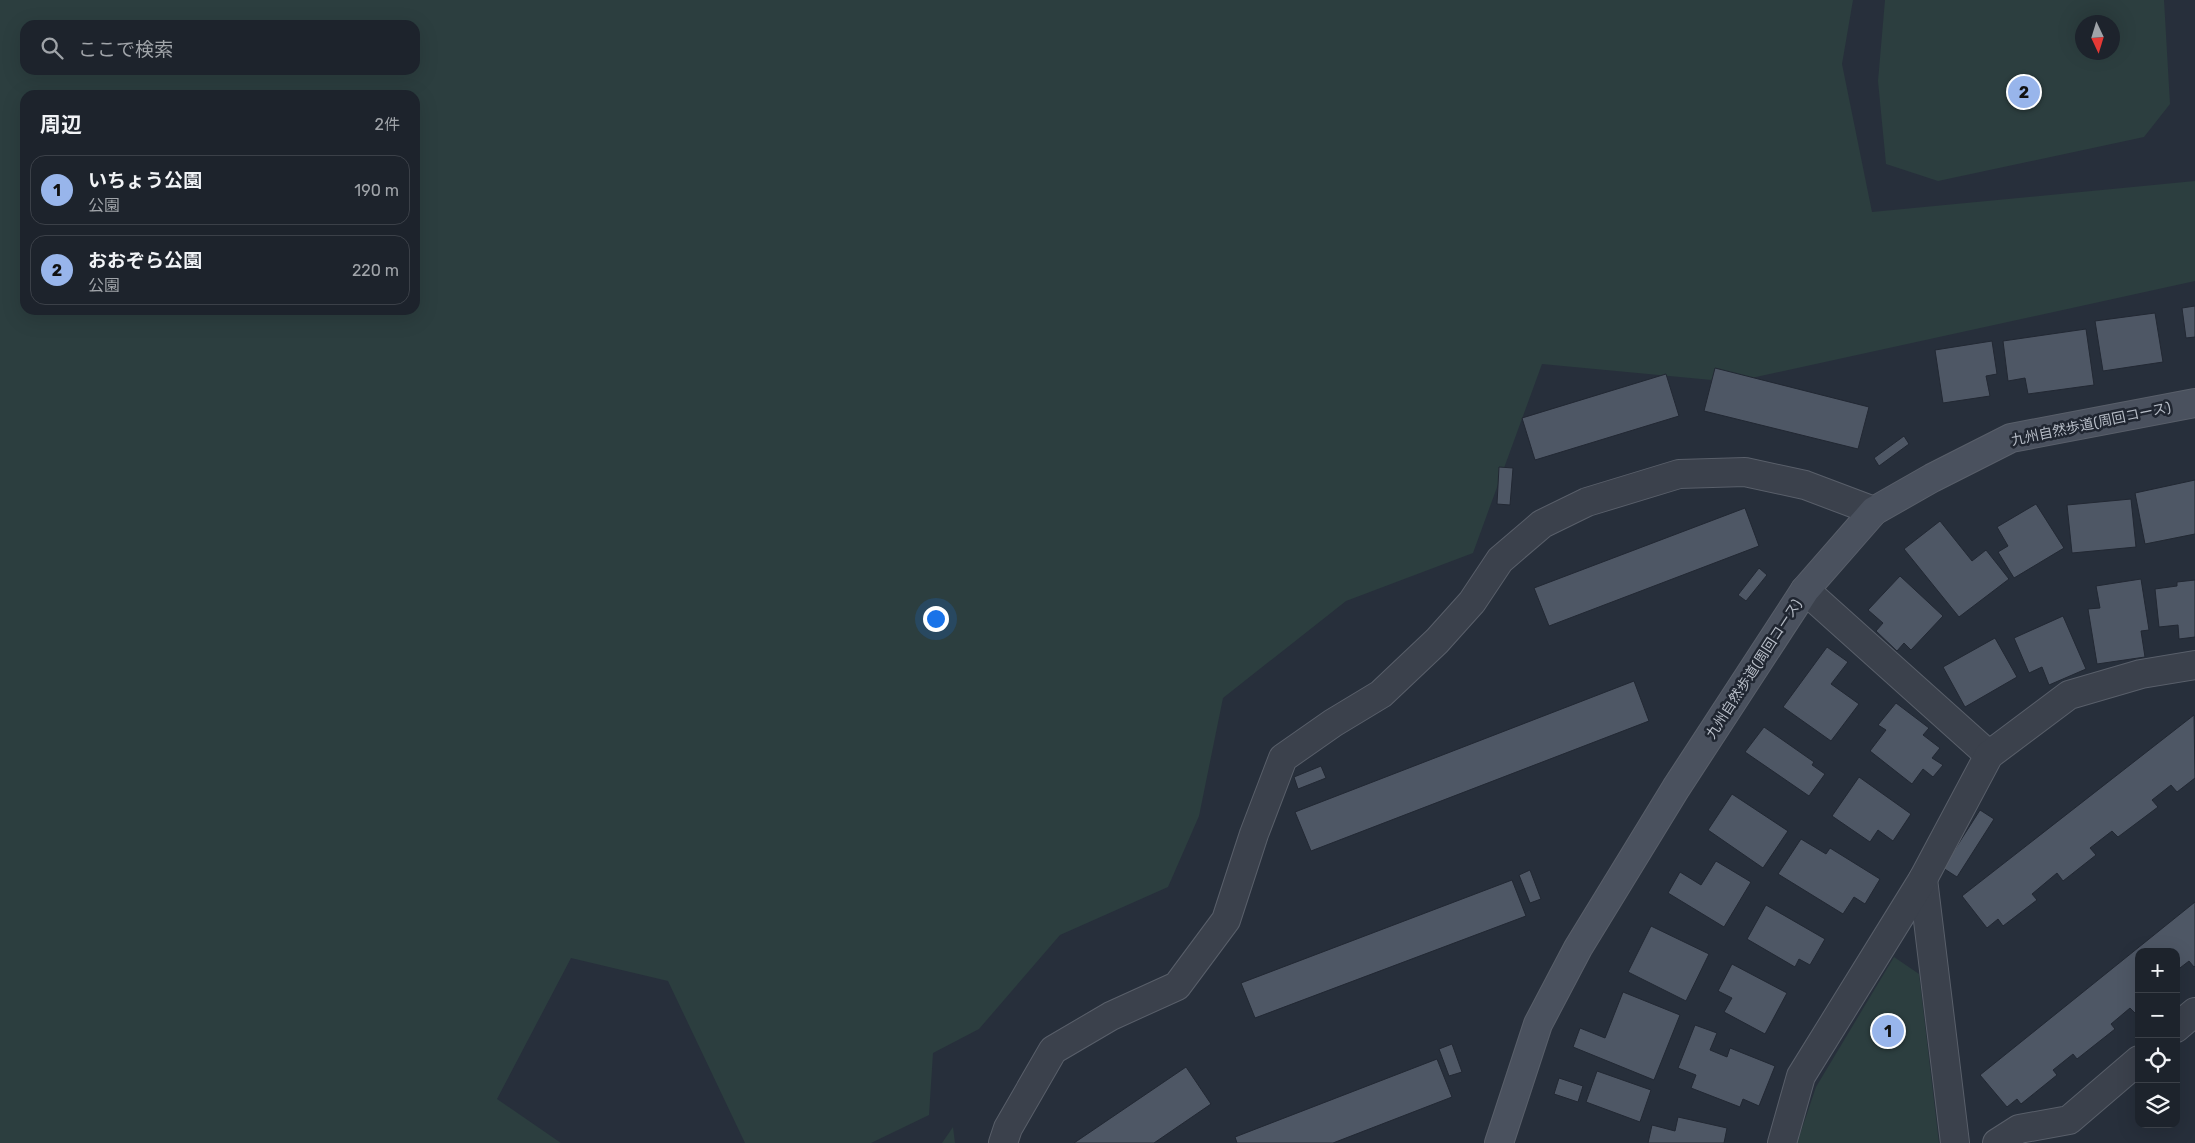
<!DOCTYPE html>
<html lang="ja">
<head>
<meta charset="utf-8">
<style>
  body { margin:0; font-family:Rubik,"Noto Sans JP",sans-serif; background:#2a2f38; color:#f1f3f6 }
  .controls { position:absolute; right:15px; bottom:15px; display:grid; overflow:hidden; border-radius:10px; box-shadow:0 5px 20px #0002 }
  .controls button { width:45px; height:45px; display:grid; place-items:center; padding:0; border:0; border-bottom:1px solid #3b4048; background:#1d232c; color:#f1f3f6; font:25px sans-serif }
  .compass { position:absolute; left:2075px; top:15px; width:45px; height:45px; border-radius:50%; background:#1d232c; box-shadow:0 5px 20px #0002; rotate:176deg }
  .you { position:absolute; left:935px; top:618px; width:18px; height:18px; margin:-12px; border:4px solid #fff; border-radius:50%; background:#1a73e8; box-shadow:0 0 0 8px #1a73e833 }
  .badge { display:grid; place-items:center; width:32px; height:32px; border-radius:50%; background:#98b5eb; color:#111; font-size:16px; font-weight:700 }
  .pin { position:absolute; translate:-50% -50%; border:2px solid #fff; box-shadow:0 1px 5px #0006 }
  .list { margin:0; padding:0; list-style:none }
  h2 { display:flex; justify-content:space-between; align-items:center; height:65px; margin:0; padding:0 20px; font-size:21px }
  h2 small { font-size:16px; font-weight:400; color:#a0a4a9 }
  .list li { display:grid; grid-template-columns:32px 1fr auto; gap:15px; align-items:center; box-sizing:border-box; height:70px; margin:0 10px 10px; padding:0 10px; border:1px solid #3b4048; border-radius:15px }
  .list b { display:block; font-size:19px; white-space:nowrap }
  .list p { margin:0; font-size:16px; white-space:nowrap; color:#a0a4a9 }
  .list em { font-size:16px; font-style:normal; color:#a0a4a9 }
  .icon { flex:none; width:28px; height:28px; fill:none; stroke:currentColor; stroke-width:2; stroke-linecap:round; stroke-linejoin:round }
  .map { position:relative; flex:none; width:2195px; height:1143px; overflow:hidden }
  .search { position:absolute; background:#1d232c; box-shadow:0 5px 20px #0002; left:20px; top:20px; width:400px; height:55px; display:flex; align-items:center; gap:12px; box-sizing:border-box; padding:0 18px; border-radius:15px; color:#a0a4a9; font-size:19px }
  .panel { position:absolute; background:#1d232c; box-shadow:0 5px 20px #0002; left:20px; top:90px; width:400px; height:225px; border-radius:15px }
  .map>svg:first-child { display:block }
  .green { fill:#2c3e3f; fill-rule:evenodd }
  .building { fill:#4e5765; stroke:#222833 }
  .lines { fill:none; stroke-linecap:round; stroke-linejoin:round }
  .street-casing { stroke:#595f6a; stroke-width:30 }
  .secondary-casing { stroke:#595f6a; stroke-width:30 }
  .street { stroke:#3b414c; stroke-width:28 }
  .secondary { stroke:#4a515e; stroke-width:28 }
  .labels { text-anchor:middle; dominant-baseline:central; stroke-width:5; stroke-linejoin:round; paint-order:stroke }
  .street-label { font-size:14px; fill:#b7bdc7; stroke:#202631 }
</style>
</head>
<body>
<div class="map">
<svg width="2195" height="1143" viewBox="0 0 2195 1143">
  <rect width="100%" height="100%" fill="#272f3b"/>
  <g class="green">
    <path d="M 0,0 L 1853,0 L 1842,64 L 1872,212 L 2195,181 L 2195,281 L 1733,382 L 1542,364 L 1473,553 L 1346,601 L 1223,698 L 1199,816 L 1168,887 L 1060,935 L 979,1029 L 933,1053 L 929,1115 L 871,1143 L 745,1143 L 668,981 L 571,958 L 497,1099 L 561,1143 L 0,1143 ZM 25,25 L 415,25 L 415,70 L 25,70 ZM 25,95 L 415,95 L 415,310 L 25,310 Z"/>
    <path d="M 1885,0 L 2164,0 L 2170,104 L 2144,137 L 1938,181 L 1886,164 L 1878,81 ZM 2112,22 L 2112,52 L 2082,52 L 2082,22 Z"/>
    <polygon points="1894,957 1919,974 1939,1143 1797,1143 1816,1087"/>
    <polygon points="953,1127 955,1143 942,1143"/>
  </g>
  <g class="building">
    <polygon points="2195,306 2195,337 2186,338 2182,308"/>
    <polygon points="2155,313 2163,362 2103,371 2095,321"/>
    <polygon points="2086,329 2094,385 2028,394 2025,378 2008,381 2003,341"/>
    <polygon points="1992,341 1997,374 1986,376 1990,396 1943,403 1935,350"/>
    <polygon points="1715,368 1869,407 1858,449 1704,411"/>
    <polygon points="1666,374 1679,416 1535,460 1522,418"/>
    <polygon points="1904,436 1909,444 1879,466 1874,458"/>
    <polygon points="1499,467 1513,468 1510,505 1497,504"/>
    <polygon points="2195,480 2195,534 2145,544 2135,493"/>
    <polygon points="2131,499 2136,547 2072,553 2067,505"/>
    <polygon points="2036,504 2064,548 2014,578 1998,552 2008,546 1997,527"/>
    <polygon points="1745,508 1759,546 1549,626 1534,588"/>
    <polygon points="1940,521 1972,561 1986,550 2009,579 1959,617 1904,549"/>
    <polygon points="1759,568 1767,575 1746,601 1738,595"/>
    <polygon points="1900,576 1943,616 1911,650 1904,643 1897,651 1876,631 1883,623 1868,610"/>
    <polygon points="2141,579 2149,630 2141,631 2145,657 2097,664 2088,609 2100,608 2096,586"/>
    <polygon points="2195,580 2195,637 2179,639 2178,625 2159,627 2155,589 2177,586 2177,582"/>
    <polygon points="2063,616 2086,669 2049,685 2042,667 2029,673 2014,638"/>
    <polygon points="1995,638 2017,677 1965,707 1943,667"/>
    <polygon points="1827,647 1848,662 1831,684 1859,704 1831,741 1783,707"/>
    <polygon points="1634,681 1649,721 1311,851 1295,812"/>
    <polygon points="1896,703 1929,728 1923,735 1940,748 1932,758 1943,765 1933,777 1923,769 1912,784 1870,751 1886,730 1878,725"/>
    <polygon points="2194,715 2195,778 2177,792 2171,785 2152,800 2158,807 2118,837 2112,831 2090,848 2096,855 2063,881 2057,873 2032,894 2037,900 2003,926 1998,919 1987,928 1962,896"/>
    <polygon points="1764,727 1814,762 1812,765 1825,774 1809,796 1745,752"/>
    <polygon points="1321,766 1326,778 1298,789 1294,777"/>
    <polygon points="1859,777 1911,814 1893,841 1878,830 1870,842 1832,816"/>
    <polygon points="1732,794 1788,831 1763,868 1708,830"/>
    <polygon points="1980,810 1994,819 1957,877 1943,868"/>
    <polygon points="1801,839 1826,854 1830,848 1880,879 1865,904 1854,897 1843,914 1778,874"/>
    <polygon points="1716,861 1751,882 1724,927 1668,893 1680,872 1701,885"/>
    <polygon points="1530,870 1541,899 1530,903 1519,875"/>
    <polygon points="1512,880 1526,916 1255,1018 1241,983"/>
    <polygon points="2195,902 2195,966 2194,967 2189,961 2176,971 2176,952 2139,952 2139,1010 2135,1013 2130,1008 2111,1024 2115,1029 2077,1059 2073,1054 2053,1070 2057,1075 2021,1104 2017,1099 2007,1107 1980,1075"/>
    <polygon points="1766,905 1825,939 1810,965 1799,959 1795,967 1747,939"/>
    <polygon points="1651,926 1709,954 1686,1001 1628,972"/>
    <polygon points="1732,964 1787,993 1765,1034 1724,1012 1732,998 1718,991"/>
    <polygon points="1623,992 1680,1015 1654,1080 1573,1047 1580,1028 1605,1038"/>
    <polygon points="1695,1025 1717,1033 1710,1050 1727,1057 1730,1048 1775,1066 1759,1106 1743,1099 1740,1107 1691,1088 1696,1075 1678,1068"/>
    <polygon points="1452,1044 1462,1072 1449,1076 1439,1049"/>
    <polygon points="1437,1059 1452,1097 1333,1143 1237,1143 1235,1137"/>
    <polygon points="1186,1067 1211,1104 1154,1143 1074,1143"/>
    <polygon points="1597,1071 1651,1090 1640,1122 1586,1102"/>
    <polygon points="1559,1078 1583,1086 1578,1102 1554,1094"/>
    <polygon points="1678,1117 1727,1128 1724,1143 1648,1143 1652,1125 1675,1131"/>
  </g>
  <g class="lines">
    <defs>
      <g id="street">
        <polyline points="1805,590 1989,755"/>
        <polyline points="1923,879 1955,1143"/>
        <polyline points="2176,1028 2195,1012"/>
        <polyline points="1003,1143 1008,1128 1053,1050 1111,1016 1177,986 1226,920 1254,834 1283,758 1333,723 1381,694 1437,641 1472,602 1500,560 1542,524 1587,502 1679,474 1745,472 1805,485 1874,511"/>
        <polyline points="1782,1143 1801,1076 1923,879 1989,755 2069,695 2141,674 2195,665"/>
        <polyline points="1997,1143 2019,1129 2069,1120 2139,1060"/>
      </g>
      <polyline id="secondary" points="1499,1143 1538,1024 1578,948 1676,788 1805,590 1874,511 1932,478 2011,438 2195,403"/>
    </defs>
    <use href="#street" class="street-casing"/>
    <use href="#secondary" class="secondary-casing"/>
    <use href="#street" class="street"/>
    <use href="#secondary" class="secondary"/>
  </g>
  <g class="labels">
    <g class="street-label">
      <text transform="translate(2091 424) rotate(-12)">九州自然歩道(周回コース)</text>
      <text transform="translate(1754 669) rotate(-57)">九州自然歩道(周回コース)</text>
    </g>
  </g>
</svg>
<div class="controls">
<button>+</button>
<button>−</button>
<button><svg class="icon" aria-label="locate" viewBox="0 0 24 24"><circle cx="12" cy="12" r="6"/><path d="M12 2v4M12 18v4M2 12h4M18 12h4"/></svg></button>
<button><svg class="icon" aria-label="layers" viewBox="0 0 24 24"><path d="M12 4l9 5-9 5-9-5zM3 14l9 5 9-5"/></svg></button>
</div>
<svg class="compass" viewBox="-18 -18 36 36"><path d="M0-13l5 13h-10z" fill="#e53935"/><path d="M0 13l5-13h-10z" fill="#a0a4a9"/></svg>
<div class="you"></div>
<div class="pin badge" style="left:1888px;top:1031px">1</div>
<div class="pin badge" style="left:2024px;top:92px">2</div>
<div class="search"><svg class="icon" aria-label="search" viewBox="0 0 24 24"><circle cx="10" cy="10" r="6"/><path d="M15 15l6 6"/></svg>ここで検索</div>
<section class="panel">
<h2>周辺<small>2件</small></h2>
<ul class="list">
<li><span class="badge">1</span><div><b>いちょう公園</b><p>公園</p></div><em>190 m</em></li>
<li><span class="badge">2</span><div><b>おおぞら公園</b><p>公園</p></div><em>220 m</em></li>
</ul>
</section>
</div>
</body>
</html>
